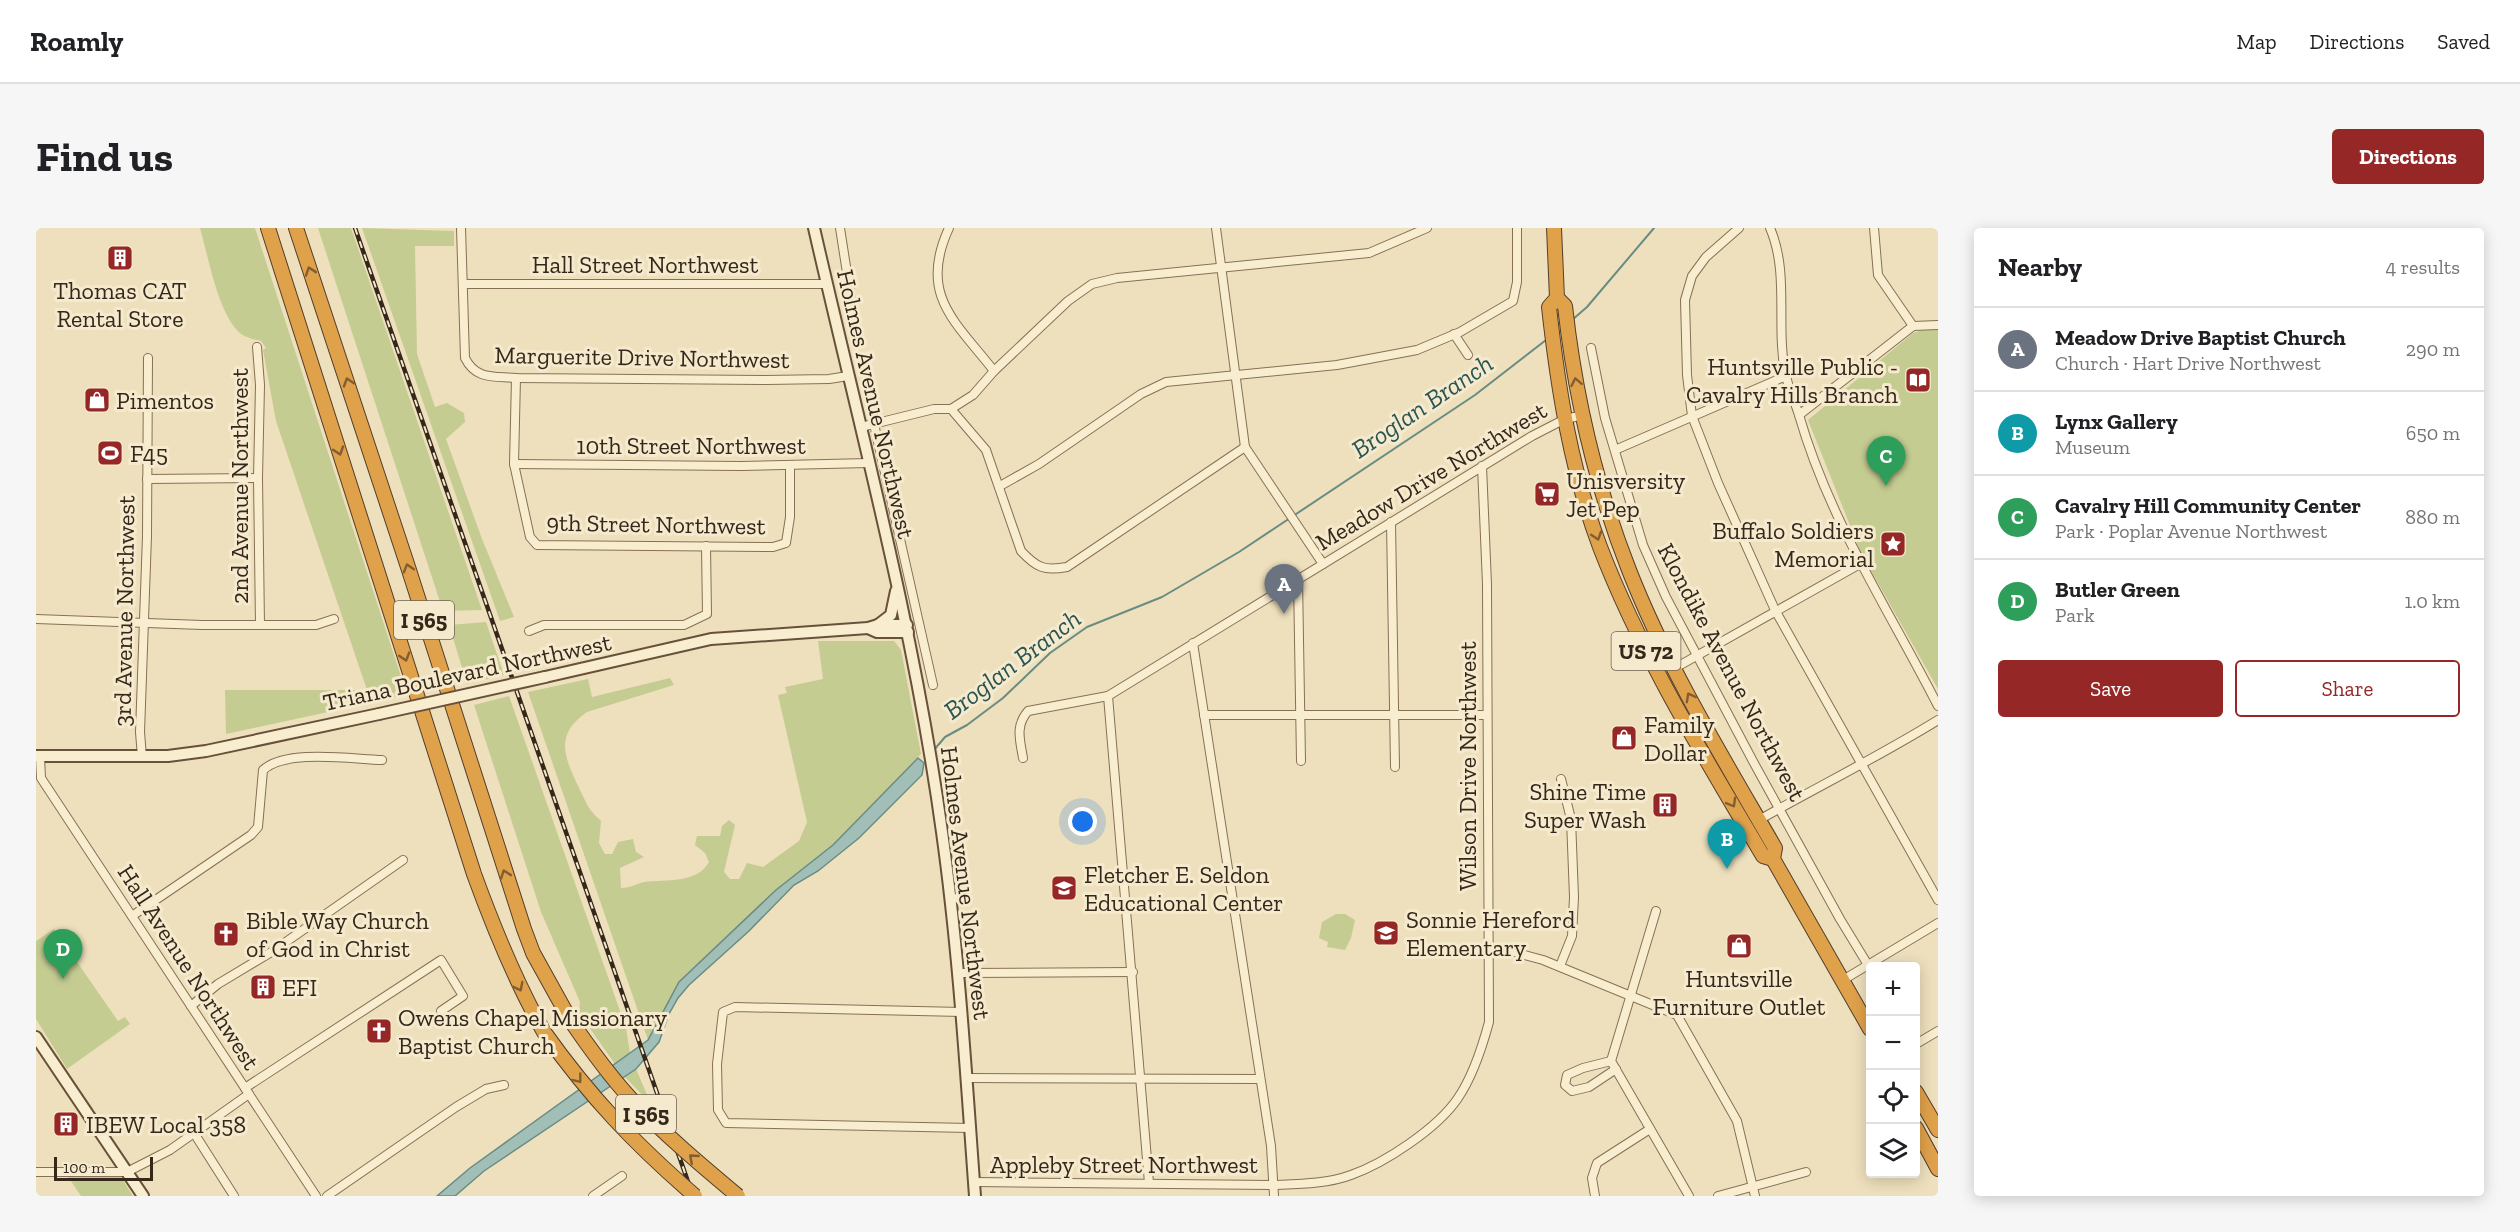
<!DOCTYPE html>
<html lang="en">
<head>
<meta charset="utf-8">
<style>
  body { margin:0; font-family:"Zilla Slab",serif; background:#f6f6f6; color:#202124 }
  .controls { position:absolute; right:18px; bottom:18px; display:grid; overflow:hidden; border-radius:6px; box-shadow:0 3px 15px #0003 }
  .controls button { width:54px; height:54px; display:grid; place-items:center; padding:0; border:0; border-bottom:2px solid #e0e0e0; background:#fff; color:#202124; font:30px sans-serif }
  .scale { position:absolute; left:18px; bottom:15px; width:99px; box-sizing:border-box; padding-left:6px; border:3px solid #35281b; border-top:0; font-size:16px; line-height:21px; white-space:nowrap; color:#35281b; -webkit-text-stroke:4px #f5eacd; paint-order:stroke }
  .you { position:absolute; left:1047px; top:594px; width:21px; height:21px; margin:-15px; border:4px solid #fff; border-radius:50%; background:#1a73e8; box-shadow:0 0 0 9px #1a73e833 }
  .badge { display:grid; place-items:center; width:39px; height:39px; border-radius:50%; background:#952726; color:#fff; font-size:20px; font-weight:700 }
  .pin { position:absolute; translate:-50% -50px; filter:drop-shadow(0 2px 3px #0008) }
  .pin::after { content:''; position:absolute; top:32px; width:21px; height:18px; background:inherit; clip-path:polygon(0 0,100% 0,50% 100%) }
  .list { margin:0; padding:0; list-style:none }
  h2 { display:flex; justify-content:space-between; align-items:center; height:78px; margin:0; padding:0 24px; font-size:26px }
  h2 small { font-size:20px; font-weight:400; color:#757577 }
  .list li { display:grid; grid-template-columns:39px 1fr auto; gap:18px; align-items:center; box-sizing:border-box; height:84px; padding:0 24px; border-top:2px solid #e0e0e0 }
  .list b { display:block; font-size:22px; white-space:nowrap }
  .list p { margin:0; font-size:20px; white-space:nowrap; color:#757577 }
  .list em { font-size:20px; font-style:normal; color:#757577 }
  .actions { display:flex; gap:12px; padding:18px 24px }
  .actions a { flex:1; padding:14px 0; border:2px solid #952726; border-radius:6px; text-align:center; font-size:21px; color:#952726 }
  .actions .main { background:#952726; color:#fff }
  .icon { flex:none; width:33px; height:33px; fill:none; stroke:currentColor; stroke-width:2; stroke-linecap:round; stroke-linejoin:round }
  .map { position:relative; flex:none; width:1902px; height:968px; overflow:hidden; border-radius:6px }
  header { display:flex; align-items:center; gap:36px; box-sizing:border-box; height:84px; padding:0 30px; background:#fff; border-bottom:2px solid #e0e0e0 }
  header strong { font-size:28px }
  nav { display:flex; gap:33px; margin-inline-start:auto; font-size:21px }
  .intro { display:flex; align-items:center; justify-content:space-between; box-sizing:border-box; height:144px; padding:0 36px }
  h1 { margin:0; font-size:42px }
  .button { padding:15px 27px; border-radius:6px; background:#952726; color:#fff; font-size:21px; font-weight:700 }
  main { display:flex; gap:36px; padding:0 36px }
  aside { flex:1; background:#fff; border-radius:6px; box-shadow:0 3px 15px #0003 }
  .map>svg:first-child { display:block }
  .green { fill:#c4cc91 }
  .water { fill:#a1bfb7; stroke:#688c84; stroke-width:1.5 }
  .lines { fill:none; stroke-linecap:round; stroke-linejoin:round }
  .stream { stroke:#688c84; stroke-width:2 }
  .street-casing { stroke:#867056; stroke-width:10 }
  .secondary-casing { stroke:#67513a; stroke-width:14 }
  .highway-casing { stroke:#533e2b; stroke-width:16 }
  .street { stroke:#f9edd0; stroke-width:8 }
  .secondary { stroke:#f9edd0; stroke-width:10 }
  .highway { stroke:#e0a14b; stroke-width:14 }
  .rail-casing { stroke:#35281b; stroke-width:4.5 }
  .rail { stroke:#f5eacd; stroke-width:2; stroke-dasharray:7; stroke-linecap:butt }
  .secondary-bridge-casing { stroke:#67513a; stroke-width:14; stroke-linecap:butt }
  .highway-bridge-casing { stroke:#533e2b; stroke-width:16; stroke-linecap:butt }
  .secondary-bridge { stroke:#f9edd0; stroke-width:10 }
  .highway-bridge { stroke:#e0a14b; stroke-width:14 }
  .oneway { stroke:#825e31 }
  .labels { text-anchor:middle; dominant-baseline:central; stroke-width:6; stroke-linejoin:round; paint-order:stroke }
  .shield { fill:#f5eacd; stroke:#6f6250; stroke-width:1.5 }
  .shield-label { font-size:22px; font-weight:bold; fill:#35281b }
  .street-label { font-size:24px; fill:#35281b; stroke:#f5eacd }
  .poi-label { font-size:24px; fill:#35281b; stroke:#f5eacd; text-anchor:start }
  .water-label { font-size:26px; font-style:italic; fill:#2a5553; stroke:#f5eacd }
</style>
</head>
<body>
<header>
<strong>Roamly</strong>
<nav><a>Map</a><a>Directions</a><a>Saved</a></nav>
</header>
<div class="intro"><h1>Find us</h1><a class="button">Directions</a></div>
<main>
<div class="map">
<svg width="1902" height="968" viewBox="0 0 1902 968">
  <rect width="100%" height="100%" fill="#eee0bd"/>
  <g class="green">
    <path d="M 164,0 L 219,0 L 371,467 L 190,506 L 189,462 L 331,462 L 240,193 L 227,122 L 230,120 L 225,113 C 216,111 206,109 200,101 C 181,79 172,28 164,0 Z"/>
    <polygon points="282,0 315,0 446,382 407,383"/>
    <polygon points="326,0 418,3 418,18 379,18 381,126 399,179 411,175 428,185 429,194 410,211 446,311 478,389 464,393"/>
    <polygon points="1886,102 1902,102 1902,461 1825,325 1772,192 1877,105"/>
    <polygon points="450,394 468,447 431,456 413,397"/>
    <path d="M 782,413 L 858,413 L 865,422 L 885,526 L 797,617 L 740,662 L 643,754 L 612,812 L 492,464 L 552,451 L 556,469 L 634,450 L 638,457 L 551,484 C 516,508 530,532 544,562 C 552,578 552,581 565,593 L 563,615 L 569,626 L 576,626 L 582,614 L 597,611 L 600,624 L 608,629 L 584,640 L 585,660 C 594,660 600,656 608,654 C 630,651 661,656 673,634 L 669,625 L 659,617 L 661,608 L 684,608 L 686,598 L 693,592 L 699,597 L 688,644 L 694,651 L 703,651 L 711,635 L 727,639 L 763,613 L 771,594 L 742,467 L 751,465 L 749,459 L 787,451 Z"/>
    <polygon points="473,468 590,800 594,825 579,836 543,785 544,774 505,684 438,477"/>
    <polygon points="1300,686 1309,686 1319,692 1315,710 1309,722 1291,719 1292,714 1283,710 1286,694"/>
    <polygon points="18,701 82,793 89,789 94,796 31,841 0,791 0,713"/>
    <polygon points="600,841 615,876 589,849"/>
    <polygon points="83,946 97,968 45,968 32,949"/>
  </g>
  <polygon class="water" points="882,530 888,535 886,547 823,610 782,643 758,657 713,703 653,757 642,770 633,786 623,814 600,841 448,943 419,968 401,968 434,940 612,812 643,754 740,662 797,617"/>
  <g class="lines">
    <g class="stream">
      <polyline points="1536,92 1551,79 1618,0"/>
      <polyline points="898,522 909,509 931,497 967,470 1014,425 1051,399 1126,369 1203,324 1439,167 1510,112"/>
    </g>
    <defs>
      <g id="street">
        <path d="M 425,0 L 429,130 C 440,152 458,148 480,150 L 730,152 L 793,151 L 812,148"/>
        <polyline points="804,0 821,109"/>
        <path d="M 913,0 C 882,67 919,93 958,143"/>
        <polyline points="1180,0 1209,219 1287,336"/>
        <polyline points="1703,0 1670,29 1656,48 1649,72 1651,147 1656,188 1682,255 1739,382 1902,672"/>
        <path d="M 1734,0 C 1754,46 1739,100 1750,148 C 1753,162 1759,174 1763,187 C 1793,292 1853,382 1902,478"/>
        <polyline points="1838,0 1842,47 1877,98"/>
        <polyline points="427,56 791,56"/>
        <polyline points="1418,106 1432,127"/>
        <polyline points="221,119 224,157 222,250 224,397"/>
        <polyline points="1555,120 1569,190 1607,317 1630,369 1719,537 1804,691 1832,737"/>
        <polyline points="480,150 478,236 494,309 501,317 737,319 750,315 754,289 754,237"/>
        <path d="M 915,181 L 950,222 L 985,323 C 1001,340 1008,343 1031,339 L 1209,219"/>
        <polyline points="1763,187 1877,98 1902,97"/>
        <polyline points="838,196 897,457"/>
        <polyline points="825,199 898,181 915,181 937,167 958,143 1032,73 1056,56 1081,50 1333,25 1391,0"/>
        <polyline points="1579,222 1750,148"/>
        <polyline points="478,236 705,238 833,235"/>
        <polyline points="111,251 222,250"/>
        <polyline points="964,258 1003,236 1105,166 1130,154 1301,137 1381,122 1424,104 1477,73 1481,54 1481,0"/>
        <polyline points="1355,294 1359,539"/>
        <polyline points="1262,351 1265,533"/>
        <polyline points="0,391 166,397 280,397 298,391"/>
        <polyline points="493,403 508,397 648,397 671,386 670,318"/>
        <polyline points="1157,415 1235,918 1238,968"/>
        <polyline points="1639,440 1824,336"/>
        <polyline points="1072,468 1113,955"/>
        <polyline points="1168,487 1451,487"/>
        <polyline points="4,528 5,550 280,968"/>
        <polyline points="106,529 104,504 111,308 112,130"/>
        <path d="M 987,530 C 984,512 979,498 992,483 L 1072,468 L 1496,208 L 1529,191 L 1548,187"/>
        <path d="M 1723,592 C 1783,558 1844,528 1902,492"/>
        <polyline points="915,671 929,669"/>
        <polyline points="1620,683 1575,833 1653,968"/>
        <path d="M 96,688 L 215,607 L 222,599 L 227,542 C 250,521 314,531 346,532"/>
        <polyline points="1454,725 1474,723 1507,732 1641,787 1701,893 1719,968"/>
        <polyline points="1524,738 1536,708 1538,669 1535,591 1525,551"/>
        <polyline points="922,745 1097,744"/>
        <polyline points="1807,752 1902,695"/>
        <polyline points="155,778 182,756 237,723 367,632"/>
        <polyline points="926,784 699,779 687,784 681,836 682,882 690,895 934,900"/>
        <polyline points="1880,816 1902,803"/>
        <polyline points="1575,833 1547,840 1531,847 1529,857 1536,863 1553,859 1580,841"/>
        <polyline points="931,850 1223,851"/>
        <polyline points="209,860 405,732 427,768 405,783"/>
        <polyline points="158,905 198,968"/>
        <polyline points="0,944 91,944 134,922 213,866"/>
        <path d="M 938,954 L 1237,957 C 1263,956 1291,956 1315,947 C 1349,935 1402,900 1422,870 C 1437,848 1446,820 1453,794 L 1451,356 L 1446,238"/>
        <polyline points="291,968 420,879 450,861 468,857"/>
        <polyline points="557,968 586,948"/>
        <polyline points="1559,968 1556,950 1561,935 1614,901"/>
        <polyline points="1682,968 1770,944"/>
      </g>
      <g id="secondary">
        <path d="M 778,0 C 824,201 878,400 906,604 C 923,725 930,846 939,968"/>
        <polyline points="842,397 855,387 860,363"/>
        <polyline points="832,400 841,404 872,404"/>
        <polyline points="509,449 675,411 832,400 842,397 871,397"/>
        <polyline points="0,528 132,528 170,523 343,486"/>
        <polyline points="0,809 107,968"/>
      </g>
      <g id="highway">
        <path d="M 232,0 L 438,646 C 458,701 479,753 508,804"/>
        <polyline points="260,0 372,339 488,701 497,725 533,790"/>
        <path d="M 1518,0 L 1521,70 L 1513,79 C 1522,161 1535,242 1564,319 C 1606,428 1668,528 1727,628 L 1737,631"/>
        <path d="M 1521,70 L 1529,78 C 1539,168 1560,258 1593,342 C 1631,439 1687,530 1739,620 L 1737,631 L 1834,801"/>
        <polyline points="1880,864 1902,902"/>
        <polyline points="1880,900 1902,941"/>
      </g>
    </defs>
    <use href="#street" class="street-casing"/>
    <use href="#secondary" class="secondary-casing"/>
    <use href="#highway" class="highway-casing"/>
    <use href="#street" class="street"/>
    <use href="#secondary" class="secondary"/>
    <use href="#highway" class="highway"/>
    <defs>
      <polyline id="rail" points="319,0 657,968"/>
    </defs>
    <use href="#rail" class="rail-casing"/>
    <use href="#rail" class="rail"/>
    <defs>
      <polyline id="secondary-bridge" points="343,486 509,449"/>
      <g id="highway-bridge">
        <path d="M 533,790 C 552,818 572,846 595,871 C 628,906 665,937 702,968"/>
        <path d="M 508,804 C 555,870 598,915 659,968"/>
      </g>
    </defs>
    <use href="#secondary-bridge" class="secondary-bridge-casing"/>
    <use href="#highway-bridge" class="highway-bridge-casing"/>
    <use href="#secondary-bridge" class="secondary-bridge"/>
    <use href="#highway-bridge" class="highway-bridge"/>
  </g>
  <defs><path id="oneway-chevron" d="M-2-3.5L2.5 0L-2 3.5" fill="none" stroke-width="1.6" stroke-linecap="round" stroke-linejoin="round" transform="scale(1.5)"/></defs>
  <g class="oneway">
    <use href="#oneway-chevron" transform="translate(274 43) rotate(-109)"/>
    <use href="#oneway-chevron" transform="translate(312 154) rotate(-108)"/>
    <use href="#oneway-chevron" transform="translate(1540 154) rotate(-102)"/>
    <use href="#oneway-chevron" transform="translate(303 223) rotate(72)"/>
    <use href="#oneway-chevron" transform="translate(1561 308) rotate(72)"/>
    <use href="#oneway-chevron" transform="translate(372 340) rotate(-107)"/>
    <use href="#oneway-chevron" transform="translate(369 429) rotate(73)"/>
    <use href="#oneway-chevron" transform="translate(1654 469) rotate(-119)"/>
    <use href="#oneway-chevron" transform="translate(1696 575) rotate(60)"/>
    <use href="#oneway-chevron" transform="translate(469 646) rotate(-109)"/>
    <use href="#oneway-chevron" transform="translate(483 759) rotate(63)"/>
    <use href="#oneway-chevron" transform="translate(542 851) rotate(52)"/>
    <use href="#oneway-chevron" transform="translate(657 930) rotate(-139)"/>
  </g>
  <defs>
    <symbol id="building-square" viewBox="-11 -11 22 22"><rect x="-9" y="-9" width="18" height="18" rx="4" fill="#952726" stroke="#f5eacd"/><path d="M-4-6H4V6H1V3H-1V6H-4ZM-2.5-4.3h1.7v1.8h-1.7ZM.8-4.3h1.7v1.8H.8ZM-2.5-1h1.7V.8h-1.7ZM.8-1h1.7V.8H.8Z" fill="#fff"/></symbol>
    <symbol id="library-square" viewBox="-11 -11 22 22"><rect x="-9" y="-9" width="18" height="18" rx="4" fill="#952726" stroke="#f5eacd"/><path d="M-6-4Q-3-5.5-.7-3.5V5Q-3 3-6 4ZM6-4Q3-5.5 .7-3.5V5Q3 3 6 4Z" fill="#fff"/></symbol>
    <symbol id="shop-square" viewBox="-11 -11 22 22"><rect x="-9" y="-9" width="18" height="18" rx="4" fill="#952726" stroke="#f5eacd"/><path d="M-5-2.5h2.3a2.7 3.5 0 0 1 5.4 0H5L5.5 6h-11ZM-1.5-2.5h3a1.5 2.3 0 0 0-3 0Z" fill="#fff"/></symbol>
    <symbol id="stadium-square" viewBox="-11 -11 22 22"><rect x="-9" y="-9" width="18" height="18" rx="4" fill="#952726" stroke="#f5eacd"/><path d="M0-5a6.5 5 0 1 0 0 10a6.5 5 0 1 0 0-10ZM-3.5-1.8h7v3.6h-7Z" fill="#fff"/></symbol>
    <symbol id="supermarket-square" viewBox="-11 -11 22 22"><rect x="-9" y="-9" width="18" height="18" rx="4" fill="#952726" stroke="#f5eacd"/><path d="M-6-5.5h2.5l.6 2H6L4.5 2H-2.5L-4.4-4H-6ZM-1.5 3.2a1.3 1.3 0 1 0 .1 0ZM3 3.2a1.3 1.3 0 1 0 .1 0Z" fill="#fff"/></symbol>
    <symbol id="sight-square" viewBox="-11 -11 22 22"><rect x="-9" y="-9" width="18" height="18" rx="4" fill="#952726" stroke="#f5eacd"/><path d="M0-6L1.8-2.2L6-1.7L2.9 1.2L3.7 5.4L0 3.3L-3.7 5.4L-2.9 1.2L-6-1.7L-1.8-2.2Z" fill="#fff"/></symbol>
    <symbol id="school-square" viewBox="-11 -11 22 22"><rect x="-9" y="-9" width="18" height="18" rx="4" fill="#952726" stroke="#f5eacd"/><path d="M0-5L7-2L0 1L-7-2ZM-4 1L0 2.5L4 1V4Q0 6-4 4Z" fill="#fff"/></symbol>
    <symbol id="church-square" viewBox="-11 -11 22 22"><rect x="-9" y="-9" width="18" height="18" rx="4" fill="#952726" stroke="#f5eacd"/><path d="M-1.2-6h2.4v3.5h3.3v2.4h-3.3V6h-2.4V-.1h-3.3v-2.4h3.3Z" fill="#fff"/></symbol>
  </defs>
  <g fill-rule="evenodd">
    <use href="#building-square" x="69" y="15" width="30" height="30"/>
    <use href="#library-square" x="1867" y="137" width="30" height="30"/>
    <use href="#shop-square" x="46" y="157" width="30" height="30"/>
    <use href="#stadium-square" x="59" y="210" width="30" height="30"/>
    <use href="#supermarket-square" x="1496" y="251" width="30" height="30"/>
    <use href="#sight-square" x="1842" y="301" width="30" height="30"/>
    <use href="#shop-square" x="1573" y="495" width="30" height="30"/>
    <use href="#building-square" x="1614" y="562" width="30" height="30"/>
    <use href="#school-square" x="1013" y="645" width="30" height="30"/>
    <use href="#school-square" x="1335" y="690" width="30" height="30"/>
    <use href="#church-square" x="175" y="691" width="30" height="30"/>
    <use href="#shop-square" x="1688" y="703" width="30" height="30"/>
    <use href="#building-square" x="212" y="744" width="30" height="30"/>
    <use href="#church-square" x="328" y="788" width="30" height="30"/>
    <use href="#building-square" x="15" y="881" width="30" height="30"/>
  </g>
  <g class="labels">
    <g class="shield">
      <rect x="358" y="373" width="60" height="38" rx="4.5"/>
      <rect x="1575.5" y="404" width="69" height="38" rx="4.5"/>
      <rect x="580" y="867" width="60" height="38" rx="4.5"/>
    </g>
    <g class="shield-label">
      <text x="388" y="392">I 565</text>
      <text x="1610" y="423">US 72</text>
      <text x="610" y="886">I 565</text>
    </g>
    <g class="street-label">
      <text x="609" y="36">Hall Street Northwest</text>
      <text transform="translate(606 129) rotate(1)">Marguerite Drive Northwest</text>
      <text transform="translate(840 176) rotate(77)">Holmes Avenue Northwest</text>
      <text x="655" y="217">10th Street Northwest</text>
      <text transform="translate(1395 248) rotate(-31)">Meadow Drive Northwest</text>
      <text transform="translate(203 258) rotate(-90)">2nd Avenue Northwest</text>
      <text transform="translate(620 296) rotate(1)">9th Street Northwest</text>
      <text transform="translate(88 383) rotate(-89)">3rd Avenue Northwest</text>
      <text transform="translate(431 444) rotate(-12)">Triana Boulevard Northwest</text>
      <text transform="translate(1696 444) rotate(62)">Klondike Avenue Northwest</text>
      <text transform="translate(1431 538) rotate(-90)">Wilson Drive Northwest</text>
      <text transform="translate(930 655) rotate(83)">Holmes Avenue Northwest</text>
      <text transform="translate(153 739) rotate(57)">Hall Avenue Northwest</text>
      <text x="1088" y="936">Appleby Street Northwest</text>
    </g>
    <g class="poi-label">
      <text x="84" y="62" text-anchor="middle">Thomas CAT<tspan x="84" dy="28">Rental Store</tspan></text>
      <text x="1862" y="138" text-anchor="end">Huntsville Public -<tspan x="1862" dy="28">Cavalry Hills Branch</tspan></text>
      <text x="80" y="172">Pimentos</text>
      <text x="94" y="225">F45</text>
      <text x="1530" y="252">Unisversity<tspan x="1530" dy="28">Jet Pep</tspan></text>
      <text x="1838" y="302" text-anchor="end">Buffalo Soldiers<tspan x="1838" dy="28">Memorial</tspan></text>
      <text x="1608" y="496">Family<tspan x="1608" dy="28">Dollar</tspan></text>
      <text x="1610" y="563" text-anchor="end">Shine Time<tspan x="1610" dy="28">Super Wash</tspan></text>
      <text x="1048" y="646">Fletcher E. Seldon<tspan x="1048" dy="28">Educational Center</tspan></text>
      <text x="1370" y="691">Sonnie Hereford<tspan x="1370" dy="28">Elementary</tspan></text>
      <text x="210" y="692">Bible Way Church<tspan x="210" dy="28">of God in Christ</tspan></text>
      <text x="1703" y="750" text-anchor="middle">Huntsville<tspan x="1703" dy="28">Furniture Outlet</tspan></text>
      <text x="246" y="759">EFI</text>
      <text x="362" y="789">Owens Chapel Missionary<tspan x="362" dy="28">Baptist Church</tspan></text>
      <text x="50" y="896">IBEW Local 358</text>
    </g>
    <g class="water-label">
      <text transform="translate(1386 178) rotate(-34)">Broglan Branch</text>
      <text transform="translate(976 436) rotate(-37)">Broglan Branch</text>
    </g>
  </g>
</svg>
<div class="controls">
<button>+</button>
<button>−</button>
<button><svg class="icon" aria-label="locate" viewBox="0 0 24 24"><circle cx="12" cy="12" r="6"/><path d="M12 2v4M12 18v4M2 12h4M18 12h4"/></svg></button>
<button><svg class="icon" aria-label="layers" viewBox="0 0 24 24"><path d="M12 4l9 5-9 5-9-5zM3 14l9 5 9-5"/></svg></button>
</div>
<div class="scale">100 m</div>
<div class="you"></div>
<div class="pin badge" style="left:1248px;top:386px;background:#6b7280">A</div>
<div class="pin badge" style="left:1691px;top:641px;background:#0f9aa8">B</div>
<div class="pin badge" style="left:1850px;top:258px;background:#2e9e5b">C</div>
<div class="pin badge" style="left:27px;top:751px;background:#2e9e5b">D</div>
</div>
<aside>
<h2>Nearby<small>4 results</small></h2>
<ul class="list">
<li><span class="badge" style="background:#6b7280">A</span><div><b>Meadow Drive Baptist Church</b><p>Church · Hart Drive Northwest</p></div><em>290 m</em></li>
<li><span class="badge" style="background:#0f9aa8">B</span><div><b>Lynx Gallery</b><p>Museum</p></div><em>650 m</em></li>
<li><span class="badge" style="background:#2e9e5b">C</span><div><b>Cavalry Hill Community Center</b><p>Park · Poplar Avenue Northwest</p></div><em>880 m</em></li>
<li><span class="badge" style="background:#2e9e5b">D</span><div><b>Butler Green</b><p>Park</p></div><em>1.0 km</em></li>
</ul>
<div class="actions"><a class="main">Save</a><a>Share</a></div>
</aside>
</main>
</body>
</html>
